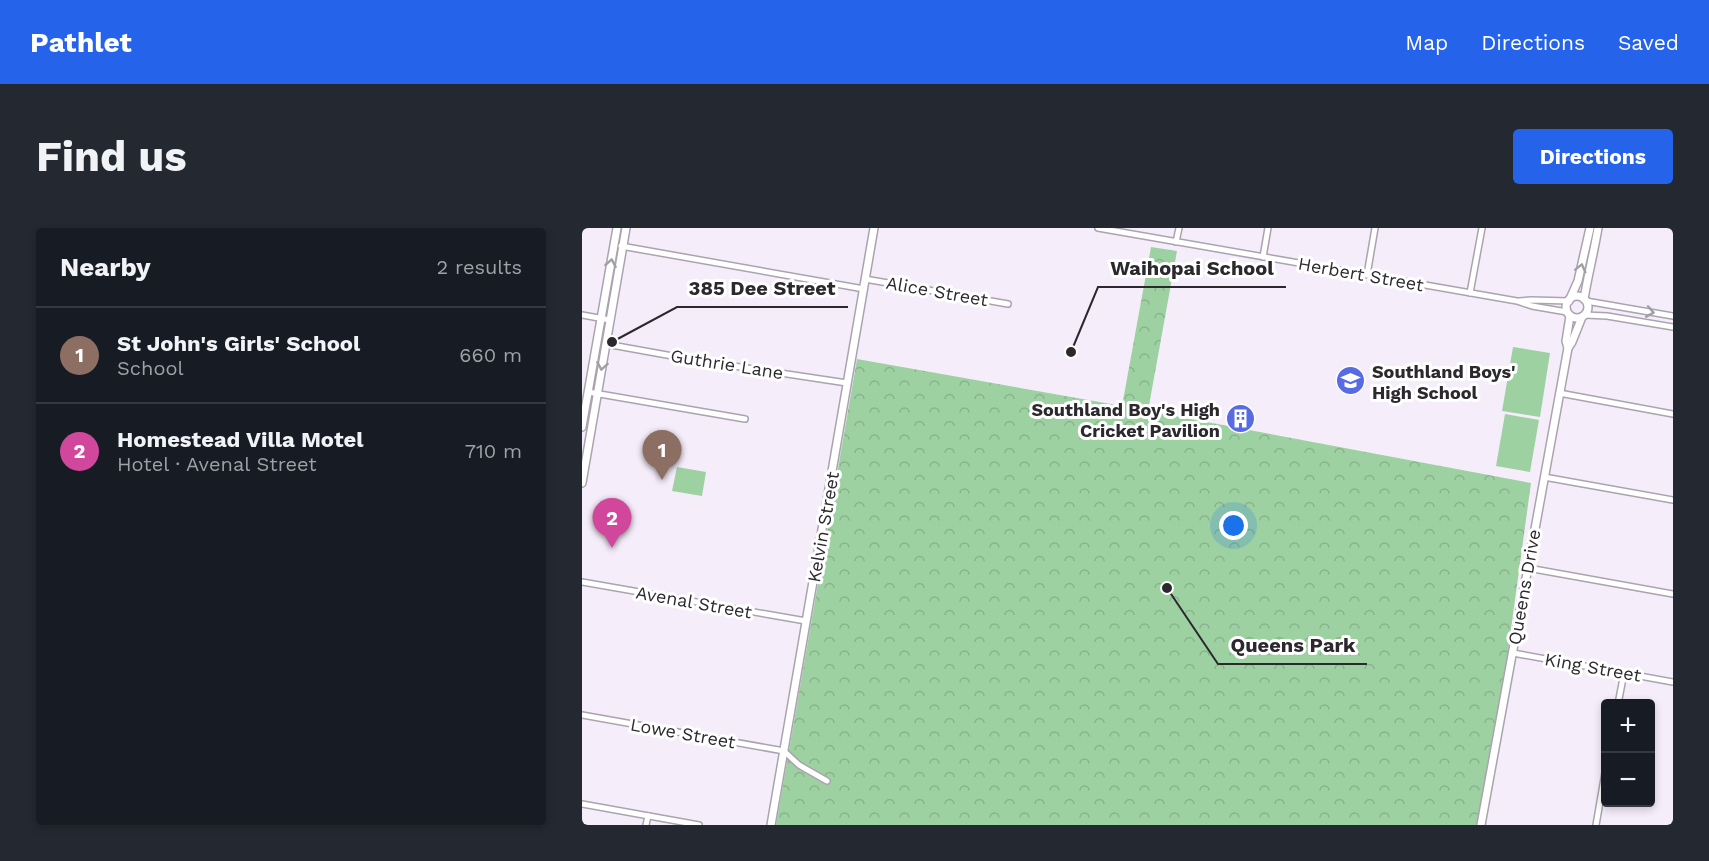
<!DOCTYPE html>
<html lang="en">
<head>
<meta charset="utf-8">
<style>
  body { margin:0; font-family:"Work Sans",sans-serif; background:#242831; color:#f1f3f6 }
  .controls { position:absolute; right:18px; bottom:18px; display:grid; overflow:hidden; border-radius:6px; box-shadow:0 3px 9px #0003 }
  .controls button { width:54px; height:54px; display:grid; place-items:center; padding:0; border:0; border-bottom:2px solid #363941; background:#171b24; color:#f1f3f6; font:30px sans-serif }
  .you { position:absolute; left:652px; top:298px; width:21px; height:21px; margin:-15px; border:4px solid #fff; border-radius:50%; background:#1a73e8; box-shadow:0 0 0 9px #1a73e833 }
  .badge { display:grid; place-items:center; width:39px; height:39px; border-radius:50%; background:#2563eb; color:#fff; font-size:20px; font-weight:700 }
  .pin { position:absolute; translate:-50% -50px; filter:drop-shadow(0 2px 3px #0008) }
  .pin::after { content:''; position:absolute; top:32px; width:21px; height:18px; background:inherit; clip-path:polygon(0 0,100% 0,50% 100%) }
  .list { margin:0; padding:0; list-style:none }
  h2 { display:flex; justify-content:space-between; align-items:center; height:78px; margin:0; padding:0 24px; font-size:26px }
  h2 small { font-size:20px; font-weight:400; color:#9ea1a6 }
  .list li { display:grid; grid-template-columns:39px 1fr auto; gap:18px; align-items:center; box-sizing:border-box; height:96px; padding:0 24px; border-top:2px solid #363941 }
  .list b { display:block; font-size:22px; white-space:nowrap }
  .list p { margin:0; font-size:20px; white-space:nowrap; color:#9ea1a6 }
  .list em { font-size:20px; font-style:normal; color:#9ea1a6 }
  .map { position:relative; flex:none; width:1091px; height:597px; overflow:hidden; border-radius:6px }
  header { display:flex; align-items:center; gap:36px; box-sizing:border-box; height:84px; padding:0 30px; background:#2563eb; color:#fff }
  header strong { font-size:28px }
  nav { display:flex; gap:33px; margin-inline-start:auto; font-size:21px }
  .intro { display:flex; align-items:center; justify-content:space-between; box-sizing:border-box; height:144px; padding:0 36px }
  h1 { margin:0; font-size:42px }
  .button { padding:15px 27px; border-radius:6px; background:#2563eb; color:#fff; font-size:21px; font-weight:700 }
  main { display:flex; gap:36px; padding:0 36px }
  aside { flex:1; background:#171b24; border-radius:6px; box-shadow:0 3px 9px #0003 }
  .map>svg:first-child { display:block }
  .grass { fill:#9ed1a2 }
  .park { fill:url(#park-crowns) }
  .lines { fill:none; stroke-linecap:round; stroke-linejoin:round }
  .minor-casing { stroke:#aba3af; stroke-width:8 }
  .major-casing { stroke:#aba3af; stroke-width:10 }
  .minor { stroke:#fff; stroke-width:5 }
  .major { stroke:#fff; stroke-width:7 }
  .oneway { stroke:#a09fa1 }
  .labels { text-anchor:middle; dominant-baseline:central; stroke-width:6; stroke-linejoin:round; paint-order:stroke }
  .street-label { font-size:18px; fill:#2c292e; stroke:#fff }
  .poi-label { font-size:18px; font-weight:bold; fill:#2c292e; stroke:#fff; text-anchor:start }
  .leader { fill:none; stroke:#2c292e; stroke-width:2 }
  .callout-dot { fill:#2c292e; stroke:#fff; stroke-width:2 }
  .callout-label { font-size:20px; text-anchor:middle; font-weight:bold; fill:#2c292e; stroke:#fff; stroke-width:6; stroke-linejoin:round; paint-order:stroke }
</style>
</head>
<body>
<header>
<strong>Pathlet</strong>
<nav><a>Map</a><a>Directions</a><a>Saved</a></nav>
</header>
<div class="intro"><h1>Find us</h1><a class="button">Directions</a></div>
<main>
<aside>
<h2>Nearby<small>2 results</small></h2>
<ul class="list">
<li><span class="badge" style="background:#8d6e63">1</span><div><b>St John's Girls' School</b><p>School</p></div><em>660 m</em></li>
<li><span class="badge" style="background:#d1479c">2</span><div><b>Homestead Villa Motel</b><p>Hotel · Avenal Street</p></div><em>710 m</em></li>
</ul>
</aside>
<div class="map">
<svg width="1091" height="597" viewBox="0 0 1091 597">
  <defs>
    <pattern id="park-crowns" width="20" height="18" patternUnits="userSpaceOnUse" patternTransform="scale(1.5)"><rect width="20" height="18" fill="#9ed1a2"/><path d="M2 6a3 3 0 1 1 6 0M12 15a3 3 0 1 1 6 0" fill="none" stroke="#88b38c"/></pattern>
  </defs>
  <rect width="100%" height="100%" fill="#f6edfa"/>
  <g class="grass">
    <polygon points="931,119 968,125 958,189 920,183"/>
    <polygon points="923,186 957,192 948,244 914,238"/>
    <polygon points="95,239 124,244 120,268 90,263"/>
  </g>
  <polygon class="park" points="569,19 595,23 566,183 949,255 925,430 895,597 194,597 275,131 540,178"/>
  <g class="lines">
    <defs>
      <g id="minor">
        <polyline points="516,0 935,73 950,78 985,84"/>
        <polyline points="594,14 597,0"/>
        <polyline points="39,18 282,61"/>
        <polyline points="681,29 686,0"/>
        <polyline points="785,47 793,0"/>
        <polyline points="283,51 426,76"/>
        <polyline points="888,65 900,0"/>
        <polyline points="937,73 949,72 987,73"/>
        <polyline points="1004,73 1091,88"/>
        <polyline points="0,87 28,92"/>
        <polyline points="1003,87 1025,88 1091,99"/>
        <polyline points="24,116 118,133 265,155"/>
        <polyline points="6,164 163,191"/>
        <polyline points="977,165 1091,186"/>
        <polyline points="962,249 1091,272"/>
        <polyline points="946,340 1091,366"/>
        <polyline points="0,354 224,393"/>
        <polyline points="931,425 1091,454"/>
        <polyline points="1036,476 1042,445"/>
        <polyline points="0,487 202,523 217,537 245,553"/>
        <polyline points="0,576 117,597"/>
        <polyline points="64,597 66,588"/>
        <polyline points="1014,597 1023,545"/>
      </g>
      <g id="major">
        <circle cx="995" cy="79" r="11"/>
        <path d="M 1002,71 C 1006,47 1012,24 1016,0"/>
        <polyline points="987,73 996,53 1008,0"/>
        <polyline points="986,120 990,114 1000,89"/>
        <polyline points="0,199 35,0"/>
        <polyline points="0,255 44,0"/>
        <polyline points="189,597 292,0"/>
        <polyline points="899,597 986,120 984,113 988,88"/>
      </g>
    </defs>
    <use href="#minor" class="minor-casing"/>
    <use href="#major" class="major-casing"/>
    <use href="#minor" class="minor"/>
    <use href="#major" class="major"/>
  </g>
  <defs><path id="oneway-chevron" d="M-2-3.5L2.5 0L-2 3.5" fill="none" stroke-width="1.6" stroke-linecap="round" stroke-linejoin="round" transform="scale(1.5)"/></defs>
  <g class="oneway">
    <use href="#oneway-chevron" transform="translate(29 35) rotate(-80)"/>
    <use href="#oneway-chevron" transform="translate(999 40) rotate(-76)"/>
    <use href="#oneway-chevron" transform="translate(1068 84) rotate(10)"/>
    <use href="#oneway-chevron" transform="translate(20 138) rotate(100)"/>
  </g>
  <defs>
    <symbol id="school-disc" viewBox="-11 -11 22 22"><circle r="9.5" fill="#586be2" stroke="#fff"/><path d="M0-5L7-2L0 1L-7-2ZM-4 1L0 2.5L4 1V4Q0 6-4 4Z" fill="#fff"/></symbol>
    <symbol id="building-disc" viewBox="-11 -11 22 22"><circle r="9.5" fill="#586be2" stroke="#fff"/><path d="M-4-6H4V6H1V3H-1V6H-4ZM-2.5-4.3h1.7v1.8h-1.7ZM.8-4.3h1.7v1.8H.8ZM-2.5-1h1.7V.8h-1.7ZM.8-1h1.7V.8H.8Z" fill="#fff"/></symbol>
  </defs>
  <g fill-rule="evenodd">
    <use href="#school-disc" x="752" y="136" width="33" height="33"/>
    <use href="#building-disc" x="642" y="174" width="33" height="33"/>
  </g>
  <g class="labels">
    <g class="street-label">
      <text transform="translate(779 46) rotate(10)">Herbert Street</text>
      <text transform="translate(355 63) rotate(10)">Alice Street</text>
      <text transform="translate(145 136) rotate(9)">Guthrie Lane</text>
      <text transform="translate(241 299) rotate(-80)">Kelvin Street</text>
      <text transform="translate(942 359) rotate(-80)">Queens Drive</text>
      <text transform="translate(112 374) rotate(10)">Avenal Street</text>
      <text transform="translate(1011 439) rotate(10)">King Street</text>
      <text transform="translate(101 505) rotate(10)">Lowe Street</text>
    </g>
    <g class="poi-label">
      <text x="790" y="143">Southland Boys'<tspan x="790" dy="21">High School</tspan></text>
      <text x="638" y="181" text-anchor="end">Southland Boy's High<tspan x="638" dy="21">Cricket Pavilion</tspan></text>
    </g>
  </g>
  <path class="leader" d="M489 124L516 59H704M30 114L95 79H266M585 360L636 436H785"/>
  <g class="callout-dot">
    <circle cx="489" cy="124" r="6"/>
    <circle cx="30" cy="114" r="6"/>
    <circle cx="585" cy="360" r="6"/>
  </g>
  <g class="callout-label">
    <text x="610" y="47">Waihopai School</text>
    <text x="180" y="67">385 Dee Street</text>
    <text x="711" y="424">Queens Park</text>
  </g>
</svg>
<div class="controls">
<button>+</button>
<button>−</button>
</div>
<div class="you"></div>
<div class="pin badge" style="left:80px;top:252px;background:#8d6e63">1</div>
<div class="pin badge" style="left:30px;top:320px;background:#d1479c">2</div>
</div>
</main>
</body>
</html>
